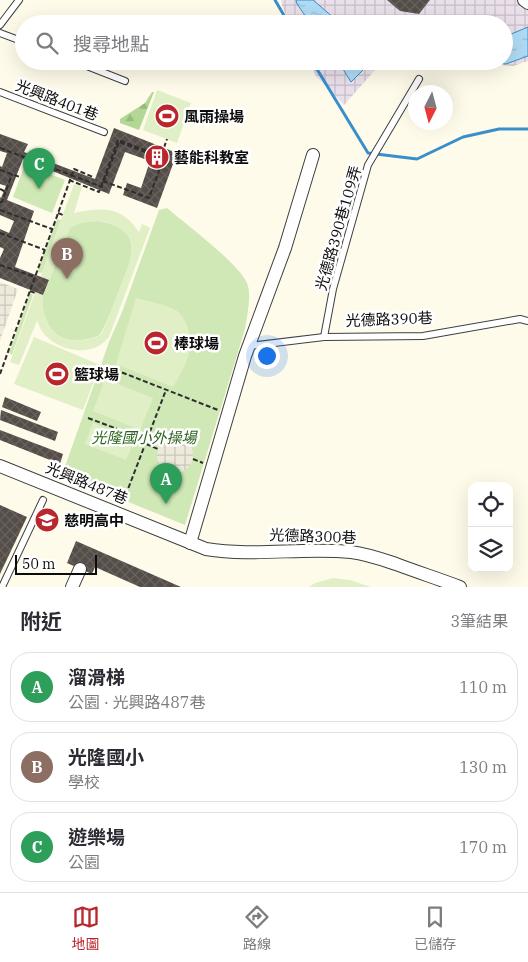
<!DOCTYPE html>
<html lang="zh-TW">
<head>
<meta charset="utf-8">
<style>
  body { margin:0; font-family:"IBM Plex Serif","Noto Sans TC",serif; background:#f2f2f3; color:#2b2b33 }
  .controls { position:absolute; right:15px; bottom:15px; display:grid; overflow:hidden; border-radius:10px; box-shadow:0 5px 20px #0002 }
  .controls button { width:45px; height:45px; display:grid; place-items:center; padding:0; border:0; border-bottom:1px solid #e1e1e2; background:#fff; color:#2b2b33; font:25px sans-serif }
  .compass { position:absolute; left:408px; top:85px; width:45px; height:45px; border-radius:50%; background:#fff; box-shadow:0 5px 20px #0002; rotate:186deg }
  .scale { position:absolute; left:15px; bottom:12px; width:82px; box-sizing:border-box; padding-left:5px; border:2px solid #0c0c0c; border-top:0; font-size:14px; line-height:18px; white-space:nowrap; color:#0c0c0c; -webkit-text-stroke:4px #fff; paint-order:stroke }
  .you { position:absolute; left:266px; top:355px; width:18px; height:18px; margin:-12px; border:4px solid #fff; border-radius:50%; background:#1a73e8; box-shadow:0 0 0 8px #1a73e833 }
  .badge { display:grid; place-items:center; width:32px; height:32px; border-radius:50%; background:#b9262c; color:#fff; font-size:16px; font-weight:700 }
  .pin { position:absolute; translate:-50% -41px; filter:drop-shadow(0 1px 2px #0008) }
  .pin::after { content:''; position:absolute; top:26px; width:18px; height:15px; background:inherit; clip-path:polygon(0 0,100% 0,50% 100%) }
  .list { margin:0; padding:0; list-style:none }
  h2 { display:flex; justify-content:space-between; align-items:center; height:65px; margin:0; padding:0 20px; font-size:21px }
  h2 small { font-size:16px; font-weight:400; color:#7c7c81 }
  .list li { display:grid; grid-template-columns:32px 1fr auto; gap:15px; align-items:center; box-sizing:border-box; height:70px; margin:0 10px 10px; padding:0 10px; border:1px solid #e1e1e2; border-radius:20px }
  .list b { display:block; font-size:19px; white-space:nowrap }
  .list p { margin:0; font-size:16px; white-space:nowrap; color:#7c7c81 }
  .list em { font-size:16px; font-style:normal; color:#7c7c81 }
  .icon { flex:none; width:28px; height:28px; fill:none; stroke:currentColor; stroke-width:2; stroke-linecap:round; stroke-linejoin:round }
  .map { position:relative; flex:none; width:528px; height:587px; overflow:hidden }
  .search { position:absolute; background:#fff; box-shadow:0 5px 20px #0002; left:15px; right:15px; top:15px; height:55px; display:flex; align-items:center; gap:12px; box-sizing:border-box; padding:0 18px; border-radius:28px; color:#7c7c81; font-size:19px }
  .sheet { height:305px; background:#fff }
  nav { display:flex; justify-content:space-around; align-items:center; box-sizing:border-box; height:70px; border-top:1px solid #e1e1e2; background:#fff; font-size:14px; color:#7c7c81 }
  nav a { display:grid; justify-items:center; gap:2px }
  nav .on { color:#b9262c }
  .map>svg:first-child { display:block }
  .industrial { fill:url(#industrial-grid) }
  .grass { fill:#cfe8b5 }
  .forest { fill:url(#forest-firs) }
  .pitch { fill:#e1efc7; fill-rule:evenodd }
  .plaza { fill:url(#plaza-grid) }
  .water { fill:url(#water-ripples); stroke:#388fcb }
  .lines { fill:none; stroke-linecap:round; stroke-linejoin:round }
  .stream { stroke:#388fcb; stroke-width:3 }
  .building { fill:url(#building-cross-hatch) }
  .lane-casing { stroke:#3f3f3f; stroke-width:8 }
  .street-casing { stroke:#3f3f3f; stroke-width:14 }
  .path { stroke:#2e2e2e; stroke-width:2; stroke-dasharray:5 2.5; stroke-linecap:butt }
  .lane { stroke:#fff; stroke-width:6 }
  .street { stroke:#fff; stroke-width:12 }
  .path-bridge { stroke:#2e2e2e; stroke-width:2; stroke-dasharray:5 2.5; stroke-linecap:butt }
  .labels { text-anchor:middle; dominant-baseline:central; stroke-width:5; stroke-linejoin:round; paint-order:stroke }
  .street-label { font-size:15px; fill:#0c0c0c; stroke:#fff }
  .poi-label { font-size:15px; font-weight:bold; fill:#0c0c0c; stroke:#fff; text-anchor:start }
  .park-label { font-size:15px; font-style:italic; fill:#2b621e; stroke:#fff }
</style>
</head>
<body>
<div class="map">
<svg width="528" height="587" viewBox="0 0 528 587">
  <defs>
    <pattern id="industrial-grid" width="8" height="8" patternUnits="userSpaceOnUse" patternTransform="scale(1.25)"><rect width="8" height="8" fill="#eae0eb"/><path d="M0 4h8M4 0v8" fill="none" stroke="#c8bfc8"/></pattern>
    <pattern id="forest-firs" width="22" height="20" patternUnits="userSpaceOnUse" patternTransform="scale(1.25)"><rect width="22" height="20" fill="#b3d895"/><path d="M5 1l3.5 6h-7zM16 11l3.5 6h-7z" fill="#99b87f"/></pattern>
    <pattern id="plaza-grid" width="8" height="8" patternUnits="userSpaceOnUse" patternTransform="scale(1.25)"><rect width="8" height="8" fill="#ede9db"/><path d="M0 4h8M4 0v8" fill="none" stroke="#cac7bb"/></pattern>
    <pattern id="water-ripples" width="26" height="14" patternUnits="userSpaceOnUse" patternTransform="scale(1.25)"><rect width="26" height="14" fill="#b0dbf5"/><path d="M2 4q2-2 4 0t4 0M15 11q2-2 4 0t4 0" fill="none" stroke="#96bbd1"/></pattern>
    <pattern id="building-cross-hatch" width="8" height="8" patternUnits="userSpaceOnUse" patternTransform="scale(1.25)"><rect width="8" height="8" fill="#544d48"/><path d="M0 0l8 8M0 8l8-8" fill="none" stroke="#68625e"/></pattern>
  </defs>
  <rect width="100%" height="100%" fill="#fffbea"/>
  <g class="industrial">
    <polygon points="281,0 528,0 528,61 513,66 459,61 504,61 504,24 290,24 282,6"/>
    <polygon points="309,61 383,61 344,105 316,76"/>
  </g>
  <g class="grass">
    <polygon points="25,164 65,180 52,213 13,197"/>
    <path d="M 167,208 C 184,223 244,267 248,286 C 251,296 247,318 245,329 L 185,525 L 62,475 L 109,342 L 122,312 L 159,210 Z"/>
    <polygon points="57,219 61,220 42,273 37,272"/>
    <path d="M 97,221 C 144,228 134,254 120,288 C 114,304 108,320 100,335 C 80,344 55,344 46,319 C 43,311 41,305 43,296 L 70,227 C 78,222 87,222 97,221 Z"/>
    <polygon points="30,293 33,295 12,355 9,353"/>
  </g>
  <polygon class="forest" points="152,92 154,92 139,130 120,123 120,119 145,103"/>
  <g class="pitch">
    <polygon points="157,90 191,103 177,143 143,130"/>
    <path d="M 74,184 L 82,187 L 74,213 C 102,207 122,206 139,232 L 142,224 L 150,228 L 109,337 C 106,340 103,343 100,345 C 83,356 58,349 45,335 C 41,331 39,325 37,321 L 19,365 L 10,362 ZM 97,221 C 144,228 134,254 120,288 C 114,304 108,319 101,335 C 80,344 55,344 46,319 C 43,311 41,305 43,296 L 70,228 L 80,223 Z"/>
    <path d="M 136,298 C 147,301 168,305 177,311 C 182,314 186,322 188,328 C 195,352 185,366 173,387 L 116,364 Z"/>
    <polygon points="34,337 100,365 83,410 14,384"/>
    <polygon points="105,379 153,398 140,430 93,411"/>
    <polygon points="93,423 135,440 126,460 85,444"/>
    <polygon points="333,578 350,580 371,587 309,587 315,583"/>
  </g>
  <g class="plaza">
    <polygon points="0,282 18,289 0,341"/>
    <circle cx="175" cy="455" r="18"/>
  </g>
  <g class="water">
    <polygon points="296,0 313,0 341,24 311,24 297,4"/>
    <polygon points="528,27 528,56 506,64 483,61 504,61 504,37"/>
    <polygon points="338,61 372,61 351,82"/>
  </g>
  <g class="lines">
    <g class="stream">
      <polyline points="275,0 289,24"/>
      <polyline points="312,61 368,153 417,159 463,137 499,129 528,129"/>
    </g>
  </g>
  <g class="building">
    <polygon points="387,0 430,0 419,14 400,11"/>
    <polygon points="114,128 177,153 157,208 123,195 127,183 141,188 150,161 125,152 109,194 23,159 7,200 34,211 15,267 49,280 43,295 0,278 0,258 4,249 0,247 0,229 9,233 14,221 0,215 0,197 1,198 6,186 0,184 0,166 2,167 7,153 0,151 0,134 28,144 24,152 95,179"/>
    <polygon points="5,397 41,412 37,421 2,407"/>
    <polygon points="1,410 58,432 55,441 0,420"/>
    <polygon points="0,430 63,454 60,464 0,440"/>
    <polygon points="0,505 27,517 0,574"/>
    <polygon points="76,541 181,587 140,587 95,567 92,574 67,563"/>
  </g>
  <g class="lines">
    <defs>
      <g id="lane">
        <polyline points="0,25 19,0"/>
        <polyline points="0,33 24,42"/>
        <polyline points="74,61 125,81"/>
        <polyline points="0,92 104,132"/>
        <polyline points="324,337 333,289 368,165 419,79"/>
        <polyline points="249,346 324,337 423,336 520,319 528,321"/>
        <polyline points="2,587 43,500"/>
      </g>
      <g id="street">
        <polyline points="524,0 528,3"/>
        <path d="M 0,466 L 206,549 C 254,557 303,547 351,552 C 367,554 381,559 396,564 C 417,572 439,579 460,587"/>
        <polyline points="190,543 245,356 285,248 313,155"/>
        <polyline points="72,587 80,569"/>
      </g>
    </defs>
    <use href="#lane" class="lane-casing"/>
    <use href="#street" class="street-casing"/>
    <g class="path">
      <polyline points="0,148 71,175"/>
      <polyline points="0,170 20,177"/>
      <polyline points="69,180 99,192 118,140 161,156 167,139"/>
      <polyline points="103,181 149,198 160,168"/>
      <polyline points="0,189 6,192"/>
      <polyline points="0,202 2,202 12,174"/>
      <polyline points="0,210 52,229"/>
      <polyline points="58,213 63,215"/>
      <polyline points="0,233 45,250"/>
      <polyline points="0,265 35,277"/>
      <polyline points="30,291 35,293"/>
      <polyline points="108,367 218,410"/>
      <polyline points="0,374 74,169 93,177"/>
      <polyline points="88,418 147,440"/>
      <polyline points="146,444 158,449"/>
      <polyline points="193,459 203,463"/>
      <polyline points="123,502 166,390"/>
    </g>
    <use href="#lane" class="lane"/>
    <use href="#street" class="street"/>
    <polyline class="path-bridge" points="71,175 102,187 119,142 163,159 160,168"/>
  </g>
  <defs>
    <symbol id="stadium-disc" viewBox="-11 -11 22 22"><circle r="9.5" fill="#b9262c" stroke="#fff"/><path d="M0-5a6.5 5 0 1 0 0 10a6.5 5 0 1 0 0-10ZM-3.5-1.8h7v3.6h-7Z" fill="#fff"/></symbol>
    <symbol id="building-disc" viewBox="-11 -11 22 22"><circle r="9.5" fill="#b9262c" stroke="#fff"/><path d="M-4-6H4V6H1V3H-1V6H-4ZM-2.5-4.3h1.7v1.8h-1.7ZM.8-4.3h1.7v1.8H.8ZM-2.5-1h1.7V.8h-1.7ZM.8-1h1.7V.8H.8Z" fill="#fff"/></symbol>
    <symbol id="school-disc" viewBox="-11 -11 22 22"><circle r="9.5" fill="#b9262c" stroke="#fff"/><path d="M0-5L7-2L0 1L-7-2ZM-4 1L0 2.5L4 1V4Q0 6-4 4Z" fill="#fff"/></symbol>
  </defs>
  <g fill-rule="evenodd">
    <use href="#stadium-disc" x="153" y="102" width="28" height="28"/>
    <use href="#building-disc" x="143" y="143" width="28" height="28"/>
    <use href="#stadium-disc" x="142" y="329" width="28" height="28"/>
    <use href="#stadium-disc" x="43" y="360" width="28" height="28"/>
    <use href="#school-disc" x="33" y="506" width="28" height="28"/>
  </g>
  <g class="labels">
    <g class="street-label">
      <text transform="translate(57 100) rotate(21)">光興路401巷</text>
      <text transform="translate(338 228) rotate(-74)">光德路390巷109弄</text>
      <text transform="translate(389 319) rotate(-2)">光德路390巷</text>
      <text transform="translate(87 483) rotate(22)">光興路487巷</text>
      <text transform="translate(313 536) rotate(2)">光德路300巷</text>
    </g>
    <g class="poi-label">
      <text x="184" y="116">風雨操場</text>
      <text x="174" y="157">藝能科教室</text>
      <text x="174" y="343">棒球場</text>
      <text x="74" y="374">籃球場</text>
      <text x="64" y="520">慈明高中</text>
    </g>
    <g class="park-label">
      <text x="144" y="437">光隆國小外操場</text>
    </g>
  </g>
</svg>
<div class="controls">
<button><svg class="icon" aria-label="locate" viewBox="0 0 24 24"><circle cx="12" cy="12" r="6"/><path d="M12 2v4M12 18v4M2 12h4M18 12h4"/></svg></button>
<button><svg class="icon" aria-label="layers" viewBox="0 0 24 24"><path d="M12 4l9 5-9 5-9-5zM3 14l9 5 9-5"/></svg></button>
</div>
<svg class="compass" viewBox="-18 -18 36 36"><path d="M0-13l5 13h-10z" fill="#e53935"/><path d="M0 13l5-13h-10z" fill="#7c7c81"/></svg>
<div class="scale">50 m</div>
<div class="you"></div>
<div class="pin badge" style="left:166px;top:504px;background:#2e9e5b">A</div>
<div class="pin badge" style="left:67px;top:279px;background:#8d6e63">B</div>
<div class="pin badge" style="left:39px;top:189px;background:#2e9e5b">C</div>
<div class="search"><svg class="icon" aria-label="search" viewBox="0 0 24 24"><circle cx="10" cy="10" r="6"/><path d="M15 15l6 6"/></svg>搜尋地點</div>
</div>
<section class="sheet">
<h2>附近<small>3筆結果</small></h2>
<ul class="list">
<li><span class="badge" style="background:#2e9e5b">A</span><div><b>溜滑梯</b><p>公園 · 光興路487巷</p></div><em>110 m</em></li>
<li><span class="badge" style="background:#8d6e63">B</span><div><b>光隆國小</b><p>學校</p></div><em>130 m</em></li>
<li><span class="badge" style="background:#2e9e5b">C</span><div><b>遊樂場</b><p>公園</p></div><em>170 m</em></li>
</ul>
</section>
<nav>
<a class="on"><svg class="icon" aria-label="map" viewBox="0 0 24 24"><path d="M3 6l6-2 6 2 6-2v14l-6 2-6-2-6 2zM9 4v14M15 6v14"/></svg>地圖</a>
<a><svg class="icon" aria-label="directions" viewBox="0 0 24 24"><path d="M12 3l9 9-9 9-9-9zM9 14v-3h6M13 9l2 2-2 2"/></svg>路線</a>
<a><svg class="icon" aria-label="saved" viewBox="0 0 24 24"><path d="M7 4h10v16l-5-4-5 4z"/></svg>已儲存</a>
</nav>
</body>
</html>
